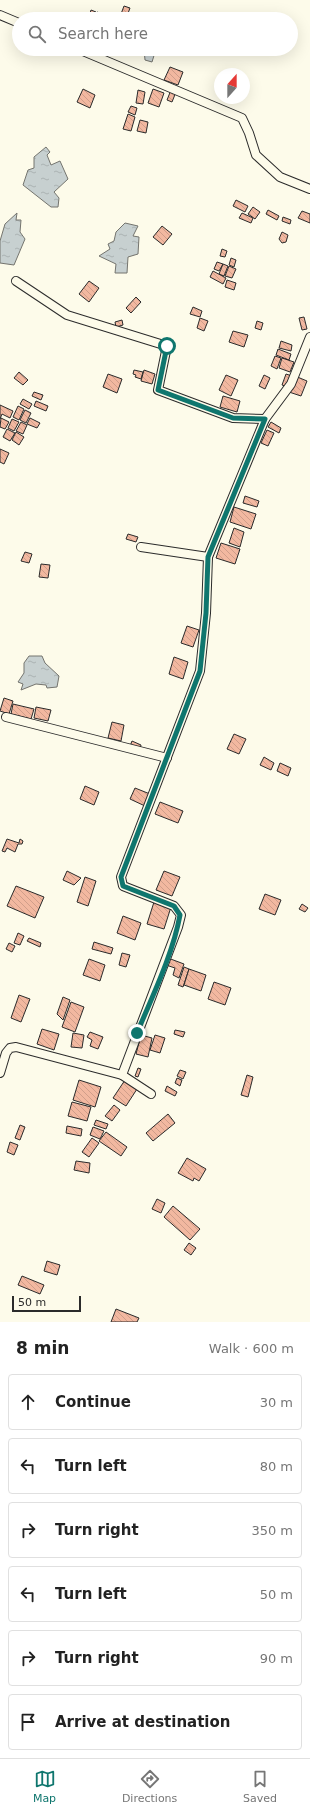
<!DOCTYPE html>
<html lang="en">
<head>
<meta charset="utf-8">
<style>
  body { margin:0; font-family:"DejaVu Sans",sans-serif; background:#f2f2f2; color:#222 }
  .compass { position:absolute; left:214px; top:68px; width:36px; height:36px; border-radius:50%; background:#fff; box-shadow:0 4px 16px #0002; rotate:21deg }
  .scale { position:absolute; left:12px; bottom:10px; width:69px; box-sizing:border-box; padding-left:4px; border:2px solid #2b2b2b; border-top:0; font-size:11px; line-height:14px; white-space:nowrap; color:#2b2b2b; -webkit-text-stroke:3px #fdfbea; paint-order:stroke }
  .stop { position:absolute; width:12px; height:12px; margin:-9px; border:3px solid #0f766e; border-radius:50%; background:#fff }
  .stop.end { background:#0f766e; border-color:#fff; box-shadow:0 1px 4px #0008 }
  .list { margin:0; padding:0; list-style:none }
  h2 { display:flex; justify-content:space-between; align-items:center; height:52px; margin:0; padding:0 16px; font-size:17px }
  h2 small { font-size:13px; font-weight:400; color:#767676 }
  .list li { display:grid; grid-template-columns:26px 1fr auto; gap:12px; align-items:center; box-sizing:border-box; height:56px; margin:0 8px 8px; padding:0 8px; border:1px solid #e0e0e0; border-radius:4px }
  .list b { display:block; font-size:15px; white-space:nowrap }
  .list em { font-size:13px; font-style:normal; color:#767676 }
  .icon { flex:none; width:22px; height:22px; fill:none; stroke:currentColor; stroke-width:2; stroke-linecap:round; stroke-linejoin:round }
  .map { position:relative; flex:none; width:310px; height:1322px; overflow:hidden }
  .search { position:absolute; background:#fff; box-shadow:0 4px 16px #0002; left:12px; right:12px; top:12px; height:44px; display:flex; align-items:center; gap:10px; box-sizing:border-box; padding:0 14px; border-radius:22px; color:#767676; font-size:15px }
  .sheet { height:436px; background:#fff }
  nav { display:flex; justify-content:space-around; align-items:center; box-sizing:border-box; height:56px; border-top:1px solid #e0e0e0; background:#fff; font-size:11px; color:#767676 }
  nav a { display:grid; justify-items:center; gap:2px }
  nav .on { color:#0f766e }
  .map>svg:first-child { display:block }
  .water { fill:url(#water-ripples); stroke:#74746e }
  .building { fill:url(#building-back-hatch); stroke:#2b2b2b }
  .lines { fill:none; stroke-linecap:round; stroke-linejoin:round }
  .minor-casing { stroke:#2b2b2b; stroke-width:10 }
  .minor { stroke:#fdfbea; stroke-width:8 }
  .route { stroke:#0f766e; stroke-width:5 }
</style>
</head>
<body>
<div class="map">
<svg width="310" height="1322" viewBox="0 0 310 1322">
  <defs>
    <pattern id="water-ripples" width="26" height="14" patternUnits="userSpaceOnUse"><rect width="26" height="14" fill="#c7d0d0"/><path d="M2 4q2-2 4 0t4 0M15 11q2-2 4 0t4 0" fill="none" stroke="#abb3b3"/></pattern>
    <pattern id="building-back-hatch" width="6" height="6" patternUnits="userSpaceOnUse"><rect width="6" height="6" fill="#f2b8a0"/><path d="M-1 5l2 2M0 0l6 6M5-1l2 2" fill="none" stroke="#d09e8a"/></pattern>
  </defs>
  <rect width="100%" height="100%" fill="#fdfbea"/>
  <g class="water">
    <polygon points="144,49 156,49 152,62 145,60"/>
    <polygon points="46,147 50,152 47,155 51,165 60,161 68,179 54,192 59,198 58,207 51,207 23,185 28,170 34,168 34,157"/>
    <polygon points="17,213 16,220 21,220 20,232 25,239 14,265 0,263 0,241 5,224"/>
    <polygon points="125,223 138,226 133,236 139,237 138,254 128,257 127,273 115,273 116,264 99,256 110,249 108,244 114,241 116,232"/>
    <polygon points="29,656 42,656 45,663 59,676 57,687 47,688 46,685 36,684 21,690 23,684 18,682 24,673 24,663"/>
  </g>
  <g class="building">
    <polygon points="124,6 130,8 127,16 121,14"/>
    <polygon points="91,10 96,12 93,18 89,17"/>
    <polygon points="97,12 106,15 105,19 95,17"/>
    <polygon points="170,67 183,72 178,85 164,80"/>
    <polygon points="83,89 95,95 90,108 77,102"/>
    <polygon points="153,89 164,93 159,107 148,103"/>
    <polygon points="138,90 145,92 143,104 136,103"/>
    <polygon points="171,90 176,92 172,102 167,100"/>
    <polygon points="131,106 137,108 135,115 128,112"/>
    <polygon points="128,114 135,117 131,131 123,129"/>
    <polygon points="140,120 148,122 146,133 137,131"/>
    <polygon points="236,200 248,206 245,212 233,206"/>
    <polygon points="253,207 260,212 255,219 248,214"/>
    <polygon points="268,210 279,216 277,220 266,214"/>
    <polygon points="302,211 310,214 310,223 298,218"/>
    <polygon points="242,213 253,218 251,223 239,218"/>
    <polygon points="283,217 291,220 290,224 282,221"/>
    <polygon points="162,226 172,234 163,245 153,237"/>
    <polygon points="282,232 288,235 286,242 282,243 279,239"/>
    <polygon points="222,249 227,251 225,257 220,256"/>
    <polygon points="231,258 236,260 234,267 229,265"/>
    <polygon points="217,262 223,264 219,271 214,269"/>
    <polygon points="223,264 228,266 224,276 219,274"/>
    <polygon points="229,266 236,269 232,278 225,276"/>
    <polygon points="213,271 226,278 223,284 210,277"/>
    <polygon points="227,280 236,283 234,290 225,287"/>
    <polygon points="89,281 99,288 89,302 79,294"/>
    <polygon points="136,297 141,302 131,313 126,308"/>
    <polygon points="193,307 202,311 200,317 190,314"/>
    <polygon points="304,317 307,329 302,330 299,318"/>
    <polygon points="200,318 208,321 204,331 197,328"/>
    <polygon points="122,320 123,325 116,327 115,322"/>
    <polygon points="257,321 263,323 261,330 255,328"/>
    <polygon points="233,331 248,335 244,347 229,342"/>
    <polygon points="281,341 292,345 291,351 279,348"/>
    <polygon points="278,349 291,354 289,360 276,355"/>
    <polygon points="275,356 281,358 277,369 271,366"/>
    <polygon points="282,358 294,362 290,372 279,368"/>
    <polygon points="134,370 143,372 141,379 135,377 136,375 133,374"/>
    <polygon points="144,370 155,374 152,384 141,381"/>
    <polygon points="19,372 28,380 23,385 14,378"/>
    <polygon points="108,374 122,379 117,393 103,387"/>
    <polygon points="286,374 292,376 288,387 282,385"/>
    <polygon points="226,375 238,380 231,396 219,390"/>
    <polygon points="264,375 270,378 265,389 259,386"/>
    <polygon points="295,376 307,381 301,396 289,392"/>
    <polygon points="34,392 43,395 41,400 32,396"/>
    <polygon points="223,396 240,401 237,412 220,407"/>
    <polygon points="23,399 32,404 29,409 20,404"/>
    <polygon points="36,401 48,406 46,411 34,406"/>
    <polygon points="0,405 13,411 10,418 2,414 0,419"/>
    <polygon points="18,406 24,409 19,420 13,417"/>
    <polygon points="25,410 31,413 26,423 20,420"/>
    <polygon points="1,418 9,422 5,429 0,427"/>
    <polygon points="30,418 40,423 37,428 27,424"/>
    <polygon points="12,419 19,422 14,431 8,428"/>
    <polygon points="21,422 27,425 23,434 16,431"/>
    <polygon points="271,422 281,428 279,433 268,427"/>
    <polygon points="7,429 15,433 10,441 3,437"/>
    <polygon points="267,430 274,433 268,446 261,443"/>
    <polygon points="16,432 24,437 19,445 12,440"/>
    <polygon points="0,449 9,453 4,464 0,462"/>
    <polygon points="245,496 259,501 257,507 243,503"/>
    <polygon points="234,507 256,514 251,529 230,522"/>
    <polygon points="234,528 244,532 240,547 229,543"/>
    <polygon points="128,534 138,537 136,542 126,539"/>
    <polygon points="221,543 240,549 235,564 216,558"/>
    <polygon points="25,552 32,554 29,563 21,561"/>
    <polygon points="41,564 50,565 48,578 39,577"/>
    <polygon points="187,626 199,630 193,647 181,643"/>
    <polygon points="174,657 188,662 183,679 169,674"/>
    <polygon points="4,698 13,701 9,714 0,711"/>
    <polygon points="13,704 34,709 31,719 11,714"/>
    <polygon points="36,707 51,710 48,721 34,718"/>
    <polygon points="112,722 124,725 121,741 108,738"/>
    <polygon points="234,734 246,739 239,754 227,749"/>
    <polygon points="132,741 141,745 140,750 130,746"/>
    <polygon points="264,757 274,763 271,770 260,765"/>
    <polygon points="280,763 291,768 288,776 277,771"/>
    <polygon points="85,786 99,792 94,805 80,799"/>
    <polygon points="135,788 150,794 145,806 130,799"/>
    <polygon points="160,802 183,811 178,823 155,814"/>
    <polygon points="7,839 19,843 20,839 23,841 22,844 18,844 15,852 7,848 5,852 2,851"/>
    <polygon points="67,871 81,878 74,885 63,880"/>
    <polygon points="164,871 180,877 172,896 156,890"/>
    <polygon points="85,877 96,881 88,906 77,902"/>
    <polygon points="16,886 44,897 35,918 7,906"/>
    <polygon points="265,894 281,900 275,915 259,909"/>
    <polygon points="154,902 171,907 164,929 147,924"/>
    <polygon points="302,904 308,908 305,912 299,909"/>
    <polygon points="123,916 141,923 135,940 117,933"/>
    <polygon points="18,933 24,936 20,945 14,943"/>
    <polygon points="29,938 41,943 40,947 27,941"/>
    <polygon points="94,942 113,948 111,954 92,949"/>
    <polygon points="9,943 15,946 12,952 6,949"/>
    <polygon points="122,953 130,955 126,967 119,965"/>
    <polygon points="168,958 184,964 179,978 173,975 175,968 166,965"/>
    <polygon points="89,959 105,965 100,981 83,975"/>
    <polygon points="184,967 189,969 183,987 178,985"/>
    <polygon points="189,969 206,975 201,991 184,985"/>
    <polygon points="214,982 231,988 225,1005 208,999"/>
    <polygon points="19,995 30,999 21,1022 11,1018"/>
    <polygon points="63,997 70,1000 63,1020 57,1014"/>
    <polygon points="71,1002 84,1007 75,1032 62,1027"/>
    <polygon points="42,1029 59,1034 54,1050 37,1044"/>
    <polygon points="175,1030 185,1032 183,1037 174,1034"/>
    <polygon points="90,1032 103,1037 98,1049 90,1046 92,1040 87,1037"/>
    <polygon points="73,1033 84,1035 82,1048 71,1047"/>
    <polygon points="141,1035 152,1038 148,1057 136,1054"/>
    <polygon points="155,1035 165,1038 160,1053 150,1050"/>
    <polygon points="138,1068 141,1069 138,1077 135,1076"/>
    <polygon points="180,1070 186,1072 183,1079 177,1076"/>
    <polygon points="247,1075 253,1077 248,1097 241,1095"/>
    <polygon points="177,1078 182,1080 180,1086 175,1083"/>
    <polygon points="79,1080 101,1087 95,1107 73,1100"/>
    <polygon points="125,1080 137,1089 126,1106 113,1098"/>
    <polygon points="167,1086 177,1092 175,1096 165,1091"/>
    <polygon points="72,1102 91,1107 87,1121 68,1116"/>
    <polygon points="114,1105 120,1110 112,1121 105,1116"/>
    <polygon points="168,1114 175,1123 153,1141 146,1133"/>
    <polygon points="96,1120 108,1124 106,1129 94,1125"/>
    <polygon points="20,1125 25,1127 20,1140 15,1138"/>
    <polygon points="67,1126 82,1129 81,1136 66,1133"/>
    <polygon points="93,1127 104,1131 100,1139 90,1135"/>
    <polygon points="106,1132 127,1147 121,1156 99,1141"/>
    <polygon points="92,1138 99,1143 89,1157 82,1152"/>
    <polygon points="10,1142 18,1145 14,1155 7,1152"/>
    <polygon points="187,1158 206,1169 199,1181 194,1178 193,1181 178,1173"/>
    <polygon points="76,1161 90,1163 89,1173 74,1170"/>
    <polygon points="157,1199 165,1203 161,1213 152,1209"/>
    <polygon points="173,1206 200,1229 190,1240 164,1217"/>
    <polygon points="189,1243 196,1248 191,1255 184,1250"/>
    <polygon points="47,1261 60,1265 57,1275 44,1271"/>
    <polygon points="22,1276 44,1285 40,1294 18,1285"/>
    <polygon points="116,1309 139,1318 137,1322 111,1322"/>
  </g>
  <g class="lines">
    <defs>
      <g id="minor">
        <polyline points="0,15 19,23"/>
        <polyline points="78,49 242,118 249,133 256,155 280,177 310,189"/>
        <polyline points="16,281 67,315 167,346 158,390 233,418 265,419"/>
        <polyline points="141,547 208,557"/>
        <polyline points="6,717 167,758"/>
        <polyline points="0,1073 6,1053 10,1048 16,1047 122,1075 151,1094"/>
        <polyline points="122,1075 178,927 181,915 174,906 123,886 121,877 200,671 206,613 208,557 265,419 291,384 310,337"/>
      </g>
    </defs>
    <use href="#minor" class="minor-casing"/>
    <use href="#minor" class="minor"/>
  </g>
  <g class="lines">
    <path class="route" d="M 137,1033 C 152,997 173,954 180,915 L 174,906 L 123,886 L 121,877 L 200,671 L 206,613 L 208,557 L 265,419 L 233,418 L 158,390 L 167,346"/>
  </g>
</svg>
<svg class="compass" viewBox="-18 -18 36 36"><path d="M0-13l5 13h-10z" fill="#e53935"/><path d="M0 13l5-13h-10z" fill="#767676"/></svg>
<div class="scale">50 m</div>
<div class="stop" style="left:167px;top:346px"></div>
<div class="stop end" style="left:137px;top:1033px"></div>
<div class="search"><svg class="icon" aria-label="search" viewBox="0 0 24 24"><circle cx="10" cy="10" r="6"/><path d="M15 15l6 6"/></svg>Search here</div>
</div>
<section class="sheet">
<h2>8 min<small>Walk · 600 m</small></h2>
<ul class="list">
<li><svg class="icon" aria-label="ahead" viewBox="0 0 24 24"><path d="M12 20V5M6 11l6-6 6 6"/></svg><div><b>Continue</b></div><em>30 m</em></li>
<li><svg class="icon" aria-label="left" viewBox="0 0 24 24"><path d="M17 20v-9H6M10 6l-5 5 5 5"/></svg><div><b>Turn left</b></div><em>80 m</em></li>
<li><svg class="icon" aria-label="right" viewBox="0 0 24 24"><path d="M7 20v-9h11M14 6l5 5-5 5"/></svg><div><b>Turn right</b></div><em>350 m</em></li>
<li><svg class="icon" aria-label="left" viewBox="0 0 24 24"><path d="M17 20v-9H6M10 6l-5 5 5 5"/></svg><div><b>Turn left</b></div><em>50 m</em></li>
<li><svg class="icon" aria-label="right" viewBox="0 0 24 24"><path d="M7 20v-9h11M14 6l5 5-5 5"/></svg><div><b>Turn right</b></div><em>90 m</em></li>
<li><svg class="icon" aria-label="arrive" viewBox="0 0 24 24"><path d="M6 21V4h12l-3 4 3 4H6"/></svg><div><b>Arrive at destination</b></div></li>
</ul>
</section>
<nav>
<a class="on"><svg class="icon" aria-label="map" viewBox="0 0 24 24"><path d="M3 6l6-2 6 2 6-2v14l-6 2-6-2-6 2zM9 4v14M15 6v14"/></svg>Map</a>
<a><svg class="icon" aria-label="directions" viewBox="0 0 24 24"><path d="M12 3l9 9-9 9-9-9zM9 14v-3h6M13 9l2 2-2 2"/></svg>Directions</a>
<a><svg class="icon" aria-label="saved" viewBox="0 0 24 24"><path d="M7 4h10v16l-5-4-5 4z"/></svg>Saved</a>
</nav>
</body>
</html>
